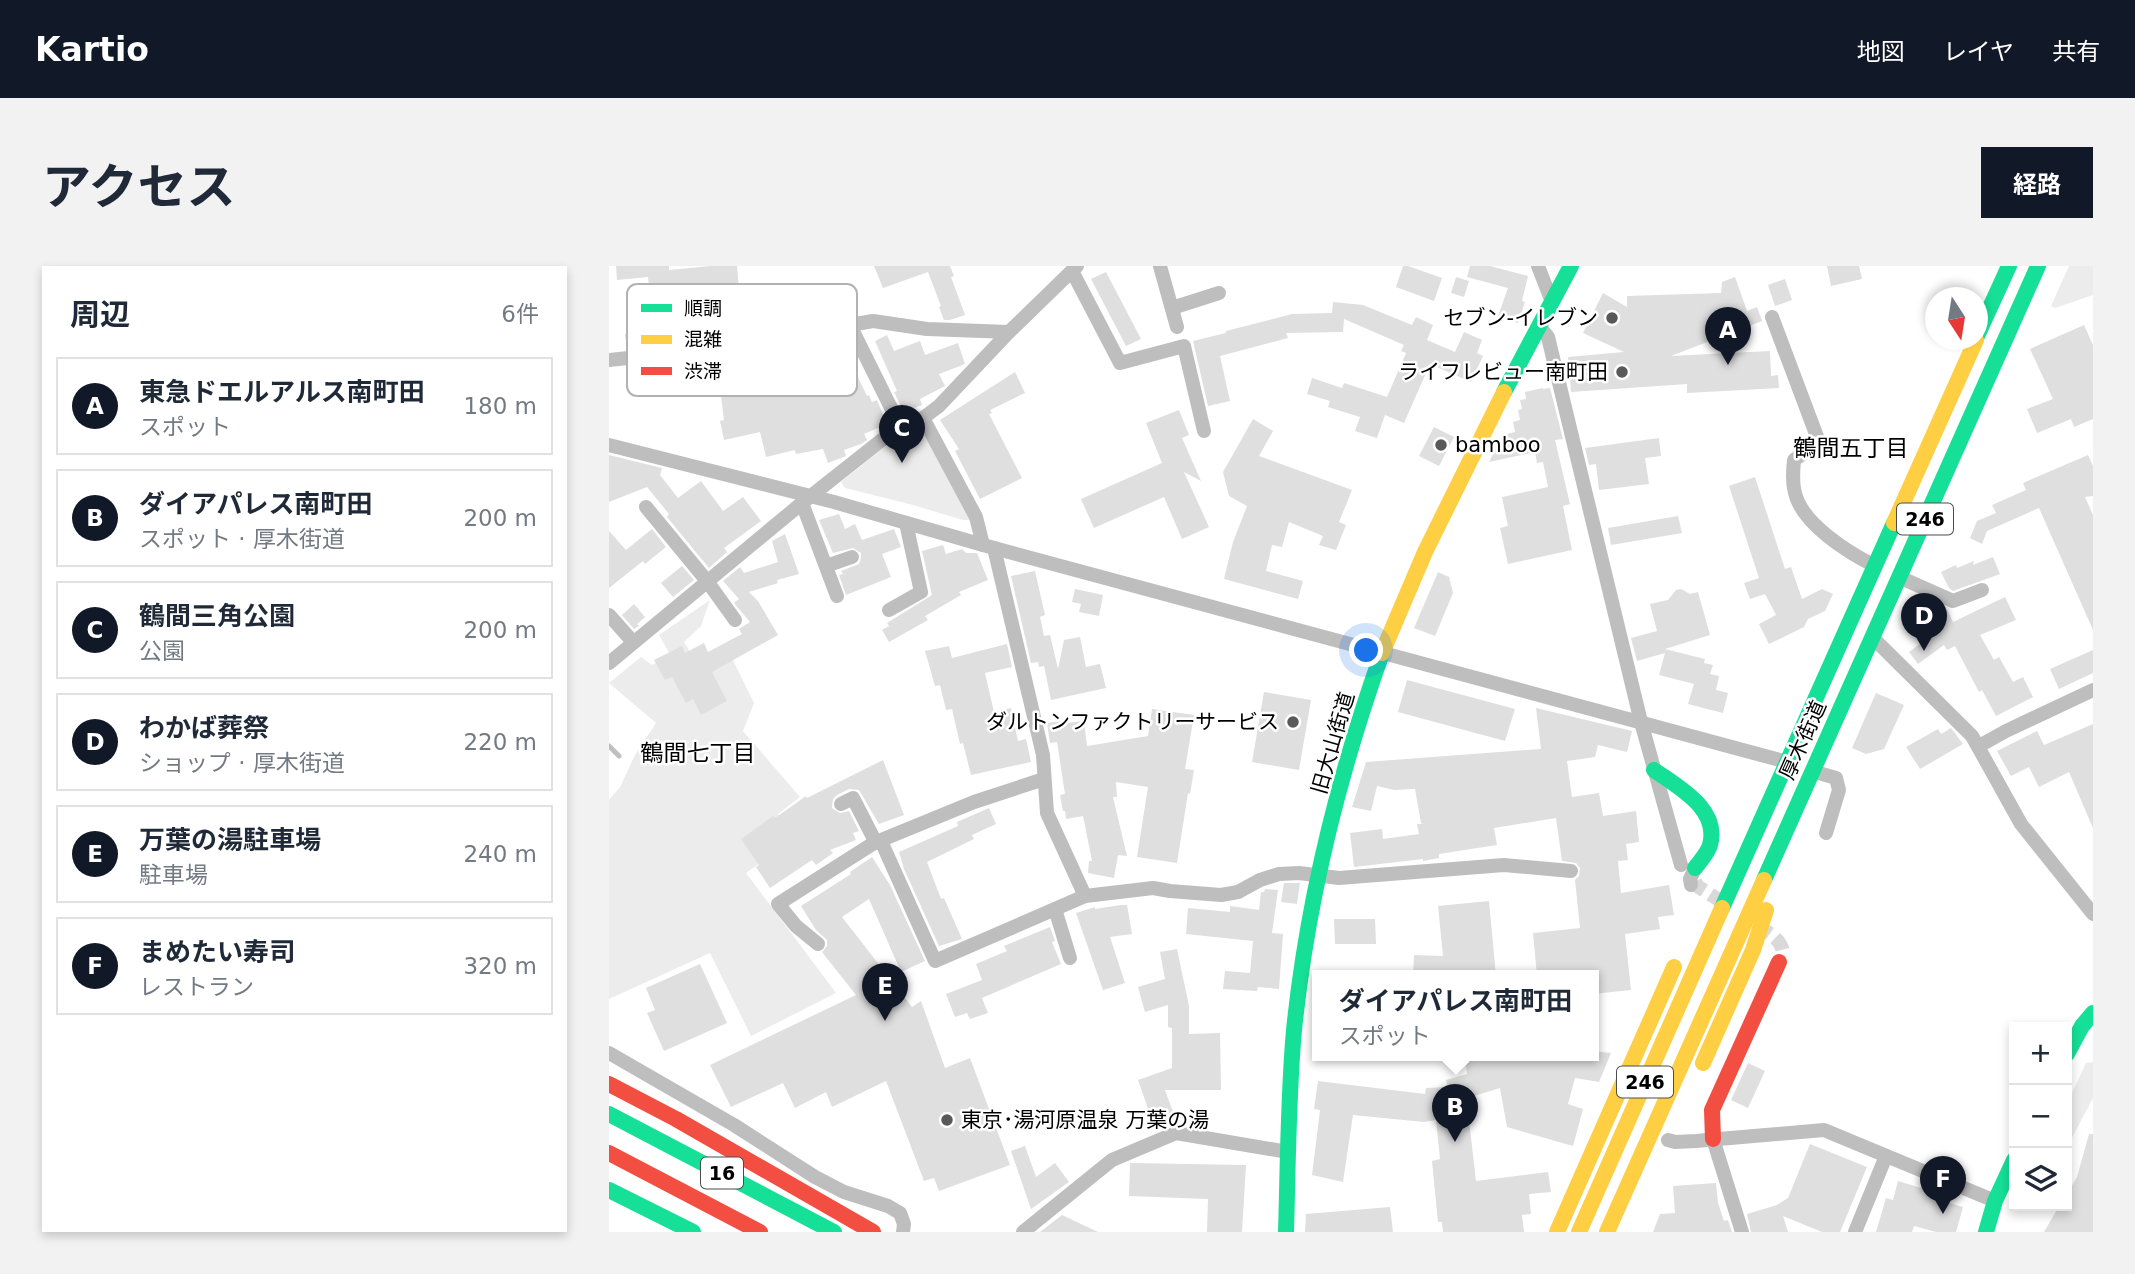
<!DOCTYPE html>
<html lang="ja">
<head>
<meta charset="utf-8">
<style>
  body { margin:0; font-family:"DejaVu Sans","Noto Sans JP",sans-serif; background:#f2f2f3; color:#1f2937 }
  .controls { position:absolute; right:21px; bottom:21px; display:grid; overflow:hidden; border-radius:0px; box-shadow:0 4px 10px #0003 }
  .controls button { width:63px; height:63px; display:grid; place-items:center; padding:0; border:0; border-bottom:2px solid #e0e1e3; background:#fff; color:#1f2937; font:35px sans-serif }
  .compass { position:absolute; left:1316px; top:21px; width:63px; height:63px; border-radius:50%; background:#fff; box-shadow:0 4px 10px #0003; rotate:168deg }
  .you { position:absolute; left:758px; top:385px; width:24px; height:24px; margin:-18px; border:5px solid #fff; border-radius:50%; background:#1a73e8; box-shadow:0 0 0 10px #1a73e833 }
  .badge { display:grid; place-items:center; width:46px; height:46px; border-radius:50%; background:#111827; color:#fff; font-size:23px; font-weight:700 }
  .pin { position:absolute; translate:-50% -58px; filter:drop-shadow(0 2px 4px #0008) }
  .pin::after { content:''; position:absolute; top:37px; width:24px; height:21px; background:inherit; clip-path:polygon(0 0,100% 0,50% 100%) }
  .popup { position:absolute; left:703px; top:704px; width:287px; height:91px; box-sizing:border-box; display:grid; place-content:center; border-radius:0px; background:#fff; filter:drop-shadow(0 2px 5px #0005); font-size:23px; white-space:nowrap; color:#747a83 }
  .popup b { font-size:26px; color:#1f2937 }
  .popup::after { content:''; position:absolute; left:50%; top:100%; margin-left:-14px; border:14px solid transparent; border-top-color:#fff }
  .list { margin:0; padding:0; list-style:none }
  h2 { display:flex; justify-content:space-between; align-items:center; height:91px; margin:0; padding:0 28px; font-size:30px }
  h2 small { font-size:23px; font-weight:400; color:#747a83 }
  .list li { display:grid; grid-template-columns:46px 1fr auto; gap:21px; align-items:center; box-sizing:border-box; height:98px; margin:0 14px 14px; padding:0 14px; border:2px solid #e0e1e3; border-radius:0px }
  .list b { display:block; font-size:26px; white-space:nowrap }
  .list p { margin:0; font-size:23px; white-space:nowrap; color:#747a83 }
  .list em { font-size:23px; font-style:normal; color:#747a83 }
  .icon { flex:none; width:38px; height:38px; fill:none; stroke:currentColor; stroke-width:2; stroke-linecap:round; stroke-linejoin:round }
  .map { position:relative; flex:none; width:1484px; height:966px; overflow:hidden; border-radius:0px }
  header { display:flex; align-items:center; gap:42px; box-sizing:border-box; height:98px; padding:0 35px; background:#111827; color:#fff }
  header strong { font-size:33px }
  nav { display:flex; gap:38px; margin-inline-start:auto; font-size:24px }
  .intro { display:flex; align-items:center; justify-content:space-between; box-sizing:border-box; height:168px; padding:0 42px }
  h1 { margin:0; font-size:49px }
  .button { padding:18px 32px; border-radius:0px; background:#111827; color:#fff; font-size:24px; font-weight:700 }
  main { display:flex; gap:42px; padding:0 42px }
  aside { flex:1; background:#fff; border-radius:0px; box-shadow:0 4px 10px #0003 }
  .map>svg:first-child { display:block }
  .green { fill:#ececec }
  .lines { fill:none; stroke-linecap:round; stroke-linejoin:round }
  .stream { stroke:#bfbfbf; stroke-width:5 }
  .building { fill:#dfdfdf }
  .street-tunnel { stroke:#d9d9d9; stroke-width:14; stroke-dasharray:14 7; stroke-linecap:butt }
  .street { stroke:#bebebe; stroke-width:14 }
  .fast { stroke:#16e098; stroke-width:16 }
  .slow { stroke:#ffcf43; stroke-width:16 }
  .jam { stroke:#f24e42; stroke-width:16 }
  .poi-dot { fill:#595959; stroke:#fff; stroke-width:2.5 }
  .labels { text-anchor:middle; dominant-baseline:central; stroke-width:5; stroke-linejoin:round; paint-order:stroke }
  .shield { fill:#fff; stroke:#4c4c4c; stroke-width:2 }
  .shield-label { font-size:19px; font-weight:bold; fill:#000 }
  .poi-label { font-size:21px; fill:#000; stroke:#fff; text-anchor:end }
  .street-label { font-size:21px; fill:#000; stroke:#fff }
  .neighbourhood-label { font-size:23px; fill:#000; stroke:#fff }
  .key { fill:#fff; stroke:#b2b2b2; stroke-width:2 }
  .key-label { font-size:19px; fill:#000 }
</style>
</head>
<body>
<header>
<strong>Kartio</strong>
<nav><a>地図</a><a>レイヤ</a><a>共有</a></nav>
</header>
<div class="intro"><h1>アクセス</h1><a class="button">経路</a></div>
<main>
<aside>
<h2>周辺<small>6件</small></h2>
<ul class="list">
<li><span class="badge">A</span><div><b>東急ドエルアルス南町田</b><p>スポット</p></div><em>180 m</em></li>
<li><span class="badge">B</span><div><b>ダイアパレス南町田</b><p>スポット · 厚木街道</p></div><em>200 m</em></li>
<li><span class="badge">C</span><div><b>鶴間三角公園</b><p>公園</p></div><em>200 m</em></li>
<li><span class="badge">D</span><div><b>わかば葬祭</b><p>ショップ · 厚木街道</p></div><em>220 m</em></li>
<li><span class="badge">E</span><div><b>万葉の湯駐車場</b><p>駐車場</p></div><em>240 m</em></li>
<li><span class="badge">F</span><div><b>まめたい寿司</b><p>レストラン</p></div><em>320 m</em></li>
</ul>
</aside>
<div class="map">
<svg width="1484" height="966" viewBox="0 0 1484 966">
  <rect width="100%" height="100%" fill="#fff"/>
  <g class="green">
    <polygon points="1460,0 1484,0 1484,29 1446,42 1442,40"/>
    <polygon points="305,166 314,167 362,254 354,254 304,239 236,222 232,216 278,179"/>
    <polygon points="101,334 92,360 75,376 86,394 100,402 122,390 145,437 134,465 191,531 169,548 188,571 137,607 227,727 142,770 101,687 0,733 0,534 11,521 26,489 47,457 0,417 32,391 43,399 62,390 50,369"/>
    <polygon points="1484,796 1484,832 1458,881 1458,838 1477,797"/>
  </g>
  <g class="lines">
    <polyline class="stream" points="0,480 10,490"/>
  </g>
  <g class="building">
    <polygon points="7,0 60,0 60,4 102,0 128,0 132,46 89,51 91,74 71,76 69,45 43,48 39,11 8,14"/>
    <polygon points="265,0 341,0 345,10 342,11 356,49 341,54 335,54 330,41 332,40 319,6 274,22"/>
    <polygon points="794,0 799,0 833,12 825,35 787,21"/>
    <polygon points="861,0 881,0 919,10 913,35 916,36 909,57 889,50 899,22 858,11"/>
    <polygon points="1218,0 1250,0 1253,13 1222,20"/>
    <polygon points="497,6 532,73 517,80 482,13"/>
    <polygon points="847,11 860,15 855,31 842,27"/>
    <polygon points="1126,11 1138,45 1148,41 1153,55 1062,90 1161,85 1162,110 1169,109 1170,122 1078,127 1078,118 962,126 959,91 1015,86 974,67 994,27 1018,41 1018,30 1112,27 1113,16"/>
    <polygon points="1176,13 1183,34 1166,40 1159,19"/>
    <polygon points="222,32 229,50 210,57 203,39"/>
    <polygon points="724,36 754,39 803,59 807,51 824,59 818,74 846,86 855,66 873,74 868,87 874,90 862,116 821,98 795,157 776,149 768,172 746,165 751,151 719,141 721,135 698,128 703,112 733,122 735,117 778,131 797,87 792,85 795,79 735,53 734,66 677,67 679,72 611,90 621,135 599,140 584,75 617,67 617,65 683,48 723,47"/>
    <polygon points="175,50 178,66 158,70 155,54"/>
    <polygon points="1475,59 1484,79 1484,153 1465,161 1462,153 1428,167 1418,143 1444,133 1421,83"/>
    <polygon points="40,60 42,79 18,82 16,68 23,67 22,62"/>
    <polygon points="278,69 285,85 311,75 316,89 349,77 356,98 330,108 336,120 311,133 313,139 295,146 285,126 288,125 266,75"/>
    <polygon points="232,76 258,130 260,129 263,136 268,134 278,158 255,168 258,174 252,178 235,184 237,190 219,197 214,183 187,188 186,184 157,191 151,166 115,174 111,155 115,154 108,99 120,98 122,103 128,101 129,109 178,101 176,97 202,91 201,86 219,82"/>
    <polygon points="406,106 416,127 381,144 383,147 380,148 413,212 371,233 346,185 350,183 331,154"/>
    <polygon points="934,122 934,123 941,122 954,173 946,174 961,238 954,240 963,284 899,298 891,262 899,260 893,231 939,221 934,196 928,197 926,186 880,196 894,169 906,166 904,156 911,154 909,144 913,143 911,134 917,133 916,126"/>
    <polygon points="570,144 580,169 573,172 592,215 575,206 600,261 573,273 555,231 485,262 472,233 553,197 537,157"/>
    <polygon points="644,153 664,165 650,190 743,224 730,256 737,259 727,284 710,279 714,270 680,256 673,281 663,279 657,305 694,315 689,333 615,313 624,276 638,240 620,230 614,206"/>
    <polygon points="825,161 845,171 830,200 810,190"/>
    <polygon points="1050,172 1052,190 1036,192 1040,218 990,224 987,198 980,199 976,182"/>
    <polygon points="0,189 53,202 51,209 69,232 92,215 114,245 134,231 152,255 115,282 118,286 100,302 58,251 60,248 38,221 0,236"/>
    <polygon points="1479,189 1484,200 1484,230 1476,231 1484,249 1484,364 1430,242 1378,265 1373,278 1361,272 1368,255 1387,247 1383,239 1417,224 1414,217"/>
    <polygon points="1146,211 1176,303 1182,301 1193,333 1213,323 1224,328 1216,345 1199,353 1195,361 1160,378 1150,358 1167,349 1156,328 1141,333 1135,317 1150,312 1120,220"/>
    <polygon points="230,248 236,263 246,258 253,274 285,263 292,281 273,288 282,311 237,329 230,309 234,308 232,305 250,298 252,292 252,287 244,282 224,287 210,254"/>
    <polygon points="1069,250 1073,267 1002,279 999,262"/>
    <polygon points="43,263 57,281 36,298 34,295 0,322 0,265 17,284"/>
    <polygon points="176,268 190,308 168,314 169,317 140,326 149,335 169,369 103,406 118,435 92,449 84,433 77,437 63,411 56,414 45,394 73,380 76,387 95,377 99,386 133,368 130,363 141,356 125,337 130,333 114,315 131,301 135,307 169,296 163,275"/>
    <polygon points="334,279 337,288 353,283 357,287 368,287 379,314 350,326 352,329 316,350 319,354 280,376 273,364 280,360 278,357 323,329 313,285"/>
    <polygon points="1384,291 1391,308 1344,325 1340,322 1332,306 1347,299 1348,302 1365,295 1364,299"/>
    <polygon points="73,300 85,314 64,331 52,317"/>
    <polygon points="426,305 436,349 431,351 435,370 441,369 449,403 455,374 471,371 477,401 491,398 497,422 442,434 435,400 430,401 429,396 422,397 402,310"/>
    <polygon points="829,306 840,311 844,327 826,370 805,362"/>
    <polygon points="466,323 494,329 490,350 470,346 472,338 463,336"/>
    <polygon points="1072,323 1081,328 1089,326 1101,369 1056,383 1096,393 1095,397 1104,399 1101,408 1110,410 1107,424 1119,427 1114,447 1079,438 1085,418 1050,409 1056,387 1028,395 1022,372 1048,365 1041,338 1059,334 1067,324"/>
    <polygon points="1396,331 1407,354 1371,369 1385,394 1390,391 1404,416 1414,411 1424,431 1387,450 1373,424 1370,426 1346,380 1338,384 1335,379 1309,398 1300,386 1330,364 1320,344 1330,339 1338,343 1344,356"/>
    <polygon points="25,338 36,351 28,358 30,360 25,363 13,349"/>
    <polygon points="398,378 403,401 376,407 385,446 402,442 409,475 417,473 422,496 362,509 354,477 351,478 343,443 337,444 331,419 326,420 316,385 340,380 343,392"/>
    <polygon points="1484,384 1484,407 1450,423 1441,403"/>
    <polygon points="798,414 906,443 896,475 789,446"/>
    <polygon points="655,426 702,434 690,504 643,496"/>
    <polygon points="1267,427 1295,439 1275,483 1257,488 1243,482"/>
    <polygon points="927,442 1023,465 1018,486 989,479 986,491 958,495 963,531 990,527 994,550 1027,545 1030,576 1017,578 1019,594 1009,595 1012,627 1060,619 1065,649 1049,651 1051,663 1016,668 1022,724 984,728 984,710 928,710 924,667 971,662 966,614 970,610 971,602 967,597 953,595 947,552 885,562 888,579 830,588 830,592 814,595 814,593 745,601 741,567 773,563 774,573 810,568 808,558 814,558 812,557 806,523 785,524 768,520 762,545 743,541 757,496 932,483"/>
    <polygon points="543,443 585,449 576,503 585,504 581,528 579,527 568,597 528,591 539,521 507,516 508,531 504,531 518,590 509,589 505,612 479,607 480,595 483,595 474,550 457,553 456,545 454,545 451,529 456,528 448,476 441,477 438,457 458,454 458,457 475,455 478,480 539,470"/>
    <polygon points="1484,458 1484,562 1460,506 1430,521 1420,501 1402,510 1388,485 1428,465 1435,479"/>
    <polygon points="1342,462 1354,478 1311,503 1297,481 1329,463 1332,468"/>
    <polygon points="274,494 295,549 270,558 250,524 240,523 228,529 224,533 223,542 231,547 240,545 250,565 244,567 247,574 221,584 224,587 207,599 203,594 161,622 147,601 150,599 132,573 164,550 166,552 197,530 198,532"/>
    <polygon points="380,542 387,558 363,569 365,573 318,596 332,633 335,632 353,673 330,680 295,603 290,586 349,560 348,556"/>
    <polygon points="263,591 281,619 316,695 292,706 260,633 233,651 303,741 312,735 336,802 361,792 401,899 330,925 325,912 315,915 277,815 223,841 217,826 186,842 174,817 122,841 101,799 247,729 213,686 218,680 218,674 207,664 192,640 242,608 241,606"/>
    <polygon points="675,617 691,617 688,638 672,636"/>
    <polygon points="656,623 669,624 663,667 674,668 670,723 649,721 648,725 614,723 616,705 641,707 644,675 577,668 579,642 621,646 621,640 650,644 652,626 655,626"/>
    <polygon points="880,635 887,710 804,710 805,689 834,690 829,640"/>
    <polygon points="512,639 518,639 523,668 501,671 516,717 494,724 467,647 486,641 486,643"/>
    <polygon points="725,653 766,653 767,678 726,678"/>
    <polygon points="441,661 446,675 443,676 452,698 373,732 379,747 361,753 358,747 346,751 337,728 373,714 367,698 398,685 395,680"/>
    <polygon points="568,683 580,740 580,768 611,767 612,824 556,824 564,846 543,854 529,814 563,802 563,762 559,761 559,739 536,746 529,721 556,713 551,686"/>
    <polygon points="91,698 118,757 55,785 38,747 46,744 37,722"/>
    <polygon points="984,785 1002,787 990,816 966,812 959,838 974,843 964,880 898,861 891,822 862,831 863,836 858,837 867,915 939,906 942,926 920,928 922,948 913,949 915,966 834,966 833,956 829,956 823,895 831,893 827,854 815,856 744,849 734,916 703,909 711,844 705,843 709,815 816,828 817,822 839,821 837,814 858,808 856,791 891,795 892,790 926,790 938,793 939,790 984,790"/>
    <polygon points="1139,797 1156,805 1139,842 1122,834"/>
    <polygon points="1480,868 1484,868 1484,966 1435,966 1450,940 1458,940 1458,928 1468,911"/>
    <polygon points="1201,878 1258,901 1231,966 1213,966 1174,950 1179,966 1142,966 1138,948 1168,939 1179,932"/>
    <polygon points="416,880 427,911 446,897 460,916 422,943 402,885"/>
    <polygon points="521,897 637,899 633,966 598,966 599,933 520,930"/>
    <polygon points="1289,915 1322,925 1320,931 1354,941 1347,966 1327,966 1305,960 1303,966 1267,966 1277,932 1284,934"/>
    <polygon points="1107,917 1109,937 1115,955 1119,954 1123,966 1044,966 1051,948 1066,947 1064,920"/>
    <polygon points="781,941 784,966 696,966 697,948"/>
    <polygon points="453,949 489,966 431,966"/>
  </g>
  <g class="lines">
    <g class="street-tunnel">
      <polyline points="1086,615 1088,620 1118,639"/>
      <path d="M 1149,660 C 1160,667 1172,673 1174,686"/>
    </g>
    <g class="street">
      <polyline points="551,0 568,61"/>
      <polyline points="929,0 943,36"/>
      <polyline points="463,5 511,97 575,80 595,165"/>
      <polyline points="563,42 610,27"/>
      <path d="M 1163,51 L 1210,176 L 1185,194 C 1184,205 1183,216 1186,227 C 1193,258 1240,287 1266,300"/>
      <polyline points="241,59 293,164"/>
      <polyline points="930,60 939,71 1032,456 1072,599"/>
      <polyline points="0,94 66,87 167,80 241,59 264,55 318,63 400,66"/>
      <polyline points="314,152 367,251 374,279"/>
      <polyline points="0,179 225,236 374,279 1178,496"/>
      <polyline points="193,237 228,330"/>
      <polyline points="37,241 98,315 126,354"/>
      <polyline points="385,282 434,489 438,547 476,630"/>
      <polyline points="217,300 243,291"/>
      <polyline points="1290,311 1344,335 1373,324"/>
      <polyline points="280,344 312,326 297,257"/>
      <polyline points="0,349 24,376"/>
      <polyline points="1263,371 1363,470 1412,558 1484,648"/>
      <polyline points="0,397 193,237 274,173 314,152 330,140 400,66 468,0"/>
      <polyline points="1370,480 1397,465 1484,424"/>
      <polyline points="1203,505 1227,512 1230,524 1217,567"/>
      <polyline points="232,538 244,532 267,577"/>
      <polyline points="272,575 326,695 476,630 544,622 561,625 612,629 629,626 651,614 670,608 690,607 730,612 895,599 962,605"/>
      <polyline points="1082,619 1081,613 1086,602"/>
      <polyline points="446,643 461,692"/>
      <polyline points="209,678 187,660 169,638 265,577 365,536 435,513"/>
      <polyline points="0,787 125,859 206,911 235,926 279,940 291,947 295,958 294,966"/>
      <polyline points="1104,873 1133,966"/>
      <polyline points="1059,874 1066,876 1087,875 1215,864 1386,935"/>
      <polyline points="414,966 503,894 567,867 679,886"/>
      <polyline points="1246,966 1277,890"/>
    </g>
    <g class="fast">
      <polyline points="1368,70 1400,0"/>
      <polyline points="895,126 962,0"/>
      <path d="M 1045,504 C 1069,521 1111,543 1101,579 C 1099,587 1091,595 1086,602"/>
      <polyline points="1155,614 1429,0"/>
      <polyline points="1113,642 1285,257"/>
      <polyline points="1458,788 1473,760 1484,747"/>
      <polyline points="0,848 225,966"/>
      <polyline points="0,924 84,966"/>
      <path d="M 677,966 C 679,899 679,831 685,764 C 698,637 730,508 773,387"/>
      <polyline points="1377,966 1386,935 1405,894"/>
    </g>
    <g class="slow">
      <polyline points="1285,257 1367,74"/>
      <polyline points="773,387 816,286 895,126"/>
      <polyline points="1094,797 1144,684 1157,644"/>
      <polyline points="948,966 1065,701"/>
      <polyline points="970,966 1113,642"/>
      <polyline points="998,966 1155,614"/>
    </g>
    <g class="jam">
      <polyline points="0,818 67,853 264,966"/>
      <polyline points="1104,873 1103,844 1170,696"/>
      <polyline points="0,887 151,966"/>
    </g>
  </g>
  <g class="poi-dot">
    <circle cx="1003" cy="52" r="7"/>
    <circle cx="1013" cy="106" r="7"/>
    <circle cx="832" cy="179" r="7"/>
    <circle cx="684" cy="456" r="7"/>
    <circle cx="338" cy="854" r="7"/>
  </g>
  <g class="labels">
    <g class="shield">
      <rect x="1288" y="237.5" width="56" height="31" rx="5"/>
      <rect x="1008" y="800.5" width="56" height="31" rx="5"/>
      <rect x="92" y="891.5" width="42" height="31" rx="5"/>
    </g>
    <g class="shield-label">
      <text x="1316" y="253">246</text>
      <text x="1036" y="816">246</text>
      <text x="113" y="907">16</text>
    </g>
    <g class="poi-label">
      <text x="989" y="52">セブン-イレブン</text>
      <text x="999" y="106">ライフレビュー南町田</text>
      <text x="846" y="179" text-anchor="start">bamboo</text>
      <text x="670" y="456">ダルトンファクトリーサービス</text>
      <text x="352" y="854" text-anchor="start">東京･湯河原温泉 万葉の湯</text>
    </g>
    <g class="street-label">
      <text transform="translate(1194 474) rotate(-66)">厚木街道</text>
      <text transform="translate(724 477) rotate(-74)">旧大山街道</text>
    </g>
    <g class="neighbourhood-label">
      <text x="1242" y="182">鶴間五丁目</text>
      <text x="89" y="487">鶴間七丁目</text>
    </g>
  </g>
  <rect x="18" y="18" width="230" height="112" rx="10" class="key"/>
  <rect x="32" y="38" width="31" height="8" fill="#16e098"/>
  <rect x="32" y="69" width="31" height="9" fill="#ffcf43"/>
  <rect x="32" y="101" width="31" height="8" fill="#f24e42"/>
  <g class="key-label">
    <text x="75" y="49">順調</text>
    <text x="75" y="80">混雑</text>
    <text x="75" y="112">渋滞</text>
  </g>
</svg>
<div class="controls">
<button>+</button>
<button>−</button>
<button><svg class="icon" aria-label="layers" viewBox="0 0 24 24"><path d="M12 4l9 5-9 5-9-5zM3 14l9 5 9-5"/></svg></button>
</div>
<svg class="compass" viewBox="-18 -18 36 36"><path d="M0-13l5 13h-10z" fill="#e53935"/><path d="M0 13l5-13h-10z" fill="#747a83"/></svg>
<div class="you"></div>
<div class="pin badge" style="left:1119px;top:99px">A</div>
<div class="pin badge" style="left:846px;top:876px">B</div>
<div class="popup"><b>ダイアパレス南町田</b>スポット</div>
<div class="pin badge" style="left:293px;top:197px">C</div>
<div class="pin badge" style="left:1315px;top:385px">D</div>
<div class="pin badge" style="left:276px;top:755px">E</div>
<div class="pin badge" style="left:1334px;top:948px">F</div>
</div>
</main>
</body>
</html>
